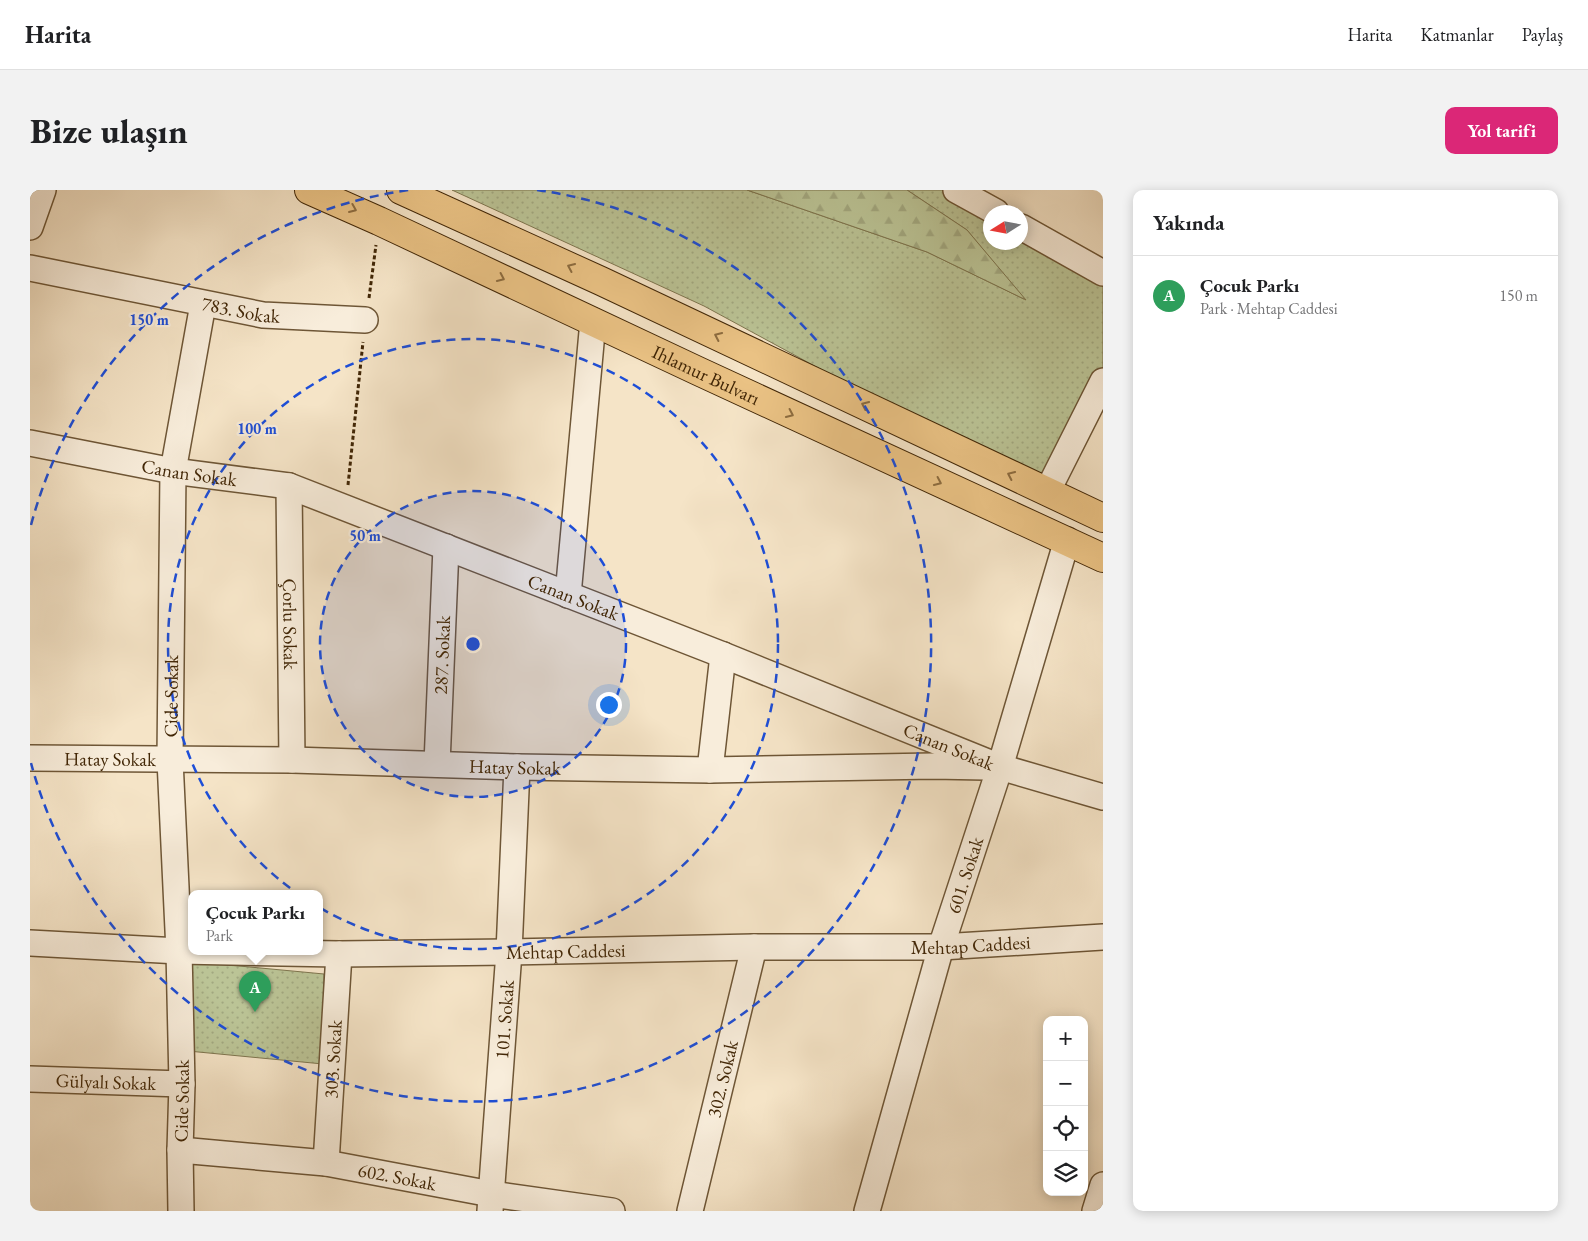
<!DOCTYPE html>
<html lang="tr">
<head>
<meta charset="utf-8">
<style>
  body { margin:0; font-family:"EB Garamond",serif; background:#f2f2f2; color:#202124 }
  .controls { position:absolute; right:15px; bottom:15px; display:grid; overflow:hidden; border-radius:10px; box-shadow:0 2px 12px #0003 }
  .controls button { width:45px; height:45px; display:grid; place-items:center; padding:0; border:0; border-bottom:1px solid #e0e0e0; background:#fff; color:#202124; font:25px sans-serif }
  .compass { position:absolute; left:953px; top:15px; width:45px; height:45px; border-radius:50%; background:#fff; box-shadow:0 2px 12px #0003; rotate:259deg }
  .you { position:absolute; left:578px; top:514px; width:18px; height:18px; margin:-12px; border:4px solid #fff; border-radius:50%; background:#1a73e8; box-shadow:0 0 0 8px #1a73e833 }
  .badge { display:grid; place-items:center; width:32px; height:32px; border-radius:50%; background:#db2777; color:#fff; font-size:16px; font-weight:700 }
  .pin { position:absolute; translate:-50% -41px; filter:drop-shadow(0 1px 2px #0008) }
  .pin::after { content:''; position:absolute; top:26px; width:18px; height:15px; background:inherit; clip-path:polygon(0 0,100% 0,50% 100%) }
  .popup { position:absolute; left:158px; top:700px; width:135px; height:65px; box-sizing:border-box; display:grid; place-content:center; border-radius:10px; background:#fff; filter:drop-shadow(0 1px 4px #0005); font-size:16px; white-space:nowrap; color:#757577 }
  .popup b { font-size:19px; color:#202124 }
  .popup::after { content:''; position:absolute; left:50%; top:100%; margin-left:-10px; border:10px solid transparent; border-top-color:#fff }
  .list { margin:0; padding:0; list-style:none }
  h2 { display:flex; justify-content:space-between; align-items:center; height:65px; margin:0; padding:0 20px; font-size:21px }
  h2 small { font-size:16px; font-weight:400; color:#757577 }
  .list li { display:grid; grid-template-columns:32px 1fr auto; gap:15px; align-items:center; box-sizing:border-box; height:80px; padding:0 20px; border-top:1px solid #e0e0e0 }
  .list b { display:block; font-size:19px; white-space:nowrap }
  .list p { margin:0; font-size:16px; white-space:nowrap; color:#757577 }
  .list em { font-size:16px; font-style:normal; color:#757577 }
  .icon { flex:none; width:28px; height:28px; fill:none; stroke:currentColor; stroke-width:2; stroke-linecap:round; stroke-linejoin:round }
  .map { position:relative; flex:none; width:1073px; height:1021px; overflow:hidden; border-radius:10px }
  header { display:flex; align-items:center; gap:30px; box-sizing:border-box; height:70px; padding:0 25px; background:#fff; border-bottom:1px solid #e0e0e0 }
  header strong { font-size:24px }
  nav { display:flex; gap:28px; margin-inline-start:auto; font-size:18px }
  .intro { display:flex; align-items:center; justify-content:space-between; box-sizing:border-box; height:120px; padding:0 30px }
  h1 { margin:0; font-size:35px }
  .button { padding:12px 22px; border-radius:10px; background:#db2777; color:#fff; font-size:18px; font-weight:700 }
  main { display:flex; gap:30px; padding:0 30px }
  aside { flex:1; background:#fff; border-radius:10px; box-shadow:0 2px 12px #0003 }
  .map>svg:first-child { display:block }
  .green { fill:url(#green-dots); stroke:#7e754e }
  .forest { fill:url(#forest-firs); stroke:#7e754e }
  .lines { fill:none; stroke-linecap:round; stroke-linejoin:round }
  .minor-casing { stroke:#6e5636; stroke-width:28 }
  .major-casing { stroke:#412606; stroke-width:30 }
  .path { stroke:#412606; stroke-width:3; stroke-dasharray:4 2.5; stroke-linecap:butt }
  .minor { stroke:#f8eddb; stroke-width:25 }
  .major { stroke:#eac284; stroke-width:28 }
  .oneway { stroke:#8d6c3f }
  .ring { fill:none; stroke:#1d4ed8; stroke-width:2.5; stroke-dasharray:9 6 }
  .labels { text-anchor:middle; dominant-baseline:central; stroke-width:4.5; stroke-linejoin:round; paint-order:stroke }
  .street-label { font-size:19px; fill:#412606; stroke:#f8eddb }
  .centre { fill:#1d4ed8; stroke:#f8eddb; stroke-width:2.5 }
  .ring-label { font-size:15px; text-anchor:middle; font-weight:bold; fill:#1d4ed8; stroke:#f8eddb; stroke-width:4.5; stroke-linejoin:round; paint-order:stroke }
</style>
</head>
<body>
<header>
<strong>Harita</strong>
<nav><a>Harita</a><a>Katmanlar</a><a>Paylaş</a></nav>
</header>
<div class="intro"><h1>Bize ulaşın</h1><a class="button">Yol tarifi</a></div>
<main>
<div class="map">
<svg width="1073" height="1021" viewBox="0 0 1073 1021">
  <defs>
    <pattern id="green-dots" width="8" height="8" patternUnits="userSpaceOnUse" patternTransform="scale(1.25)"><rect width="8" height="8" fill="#bbc496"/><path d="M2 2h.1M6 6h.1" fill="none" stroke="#a2a880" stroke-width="1.8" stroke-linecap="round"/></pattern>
    <pattern id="forest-firs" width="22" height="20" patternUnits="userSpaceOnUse" patternTransform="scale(1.25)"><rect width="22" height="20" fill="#bbc496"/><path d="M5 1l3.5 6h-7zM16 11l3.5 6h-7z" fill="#a2a880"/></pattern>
  </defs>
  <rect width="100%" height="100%" fill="#f5e4c7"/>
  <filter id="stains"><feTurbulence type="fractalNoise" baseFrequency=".004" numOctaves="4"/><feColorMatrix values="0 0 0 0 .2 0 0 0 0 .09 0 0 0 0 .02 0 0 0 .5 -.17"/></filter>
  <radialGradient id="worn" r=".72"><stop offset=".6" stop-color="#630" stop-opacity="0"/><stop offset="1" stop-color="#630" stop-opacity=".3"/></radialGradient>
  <g class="green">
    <polygon points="422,0 717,0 897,62 994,109 937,40 877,0 915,0 960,24 961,52 991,52 991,40 1073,85 1073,191 1017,302 674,116"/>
    <polygon points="156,771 294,784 293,874 158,861"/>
  </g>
  <polygon class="forest" points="717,0 877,0 937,40 996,110 897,62"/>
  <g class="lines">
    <defs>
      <g id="minor">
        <polyline points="926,0 966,22"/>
        <polyline points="0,37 13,0"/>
        <polyline points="991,37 1073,83"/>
        <path id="s1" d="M 0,78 L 233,125 L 335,130"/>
        <path id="s2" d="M 0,253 L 143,281 L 259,296 L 693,465 L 970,577 L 1073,607"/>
        <path id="s3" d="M 259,296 L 262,570"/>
        <polyline points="1017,302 1073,191"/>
        <polyline points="538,405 563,131"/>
        <path id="s4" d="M 0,568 L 262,570 L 487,577 L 680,580 L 903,576 L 955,577"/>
        <path id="s5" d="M 407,574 L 416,357"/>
        <polyline points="680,580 693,465"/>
        <path id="s6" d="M 0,753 L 149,761 L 309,764 L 479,762 L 724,757 L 911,757 L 1073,747"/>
        <path id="s7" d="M 0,889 L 152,894"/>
        <path id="s8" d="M 150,960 L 296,973 L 461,1004 L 582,1021"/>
        <path id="s9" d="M 296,973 L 309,764"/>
        <path id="s10" d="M 151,1021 L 150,960 L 152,894 L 149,761 L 140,570 L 143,281 L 173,114"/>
        <path id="s11" d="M 460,1021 L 479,762 L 487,577"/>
        <path id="s12" d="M 660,1021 L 724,757"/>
        <path id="s13" d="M 837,1021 L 911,757 L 970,577 L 1037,350"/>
        <polyline points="1065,1021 1073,995"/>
      </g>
      <g id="major">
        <path id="s14" d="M 279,0 L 349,31 L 668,181 L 1073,368"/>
        <polyline points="371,0 571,91 1073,328"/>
      </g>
    </defs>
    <use href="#minor" class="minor-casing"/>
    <use href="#major" class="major-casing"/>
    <g class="path">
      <polyline points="339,108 346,55"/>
      <polyline points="318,295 333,152"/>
    </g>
    <use href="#minor" class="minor"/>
    <use href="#major" class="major"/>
  </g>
  <defs><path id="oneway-chevron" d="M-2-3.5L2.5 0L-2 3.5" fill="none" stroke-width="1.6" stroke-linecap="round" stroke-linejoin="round" transform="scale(1.25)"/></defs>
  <g class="oneway">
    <use href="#oneway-chevron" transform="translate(323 19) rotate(23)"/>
    <use href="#oneway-chevron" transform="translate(541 77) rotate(-156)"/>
    <use href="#oneway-chevron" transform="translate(471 88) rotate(25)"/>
    <use href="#oneway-chevron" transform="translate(688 146) rotate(-155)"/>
    <use href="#oneway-chevron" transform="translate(835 215) rotate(-155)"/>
    <use href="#oneway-chevron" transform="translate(760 224) rotate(25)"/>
    <use href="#oneway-chevron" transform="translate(981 285) rotate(-155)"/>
    <use href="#oneway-chevron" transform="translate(908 292) rotate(25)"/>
  </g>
  <circle cx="443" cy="454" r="153" fill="#1d4ed8" fill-opacity=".12"/>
  <g class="ring">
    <circle cx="443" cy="454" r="153"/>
    <circle cx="443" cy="454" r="305"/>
    <path d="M1 335A458 458 0 0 1 379 0M507 0A458 458 0 1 1 1 573"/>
  </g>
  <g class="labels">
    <g class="street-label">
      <text stroke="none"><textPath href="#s1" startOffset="215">783. Sokak</textPath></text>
      <text stroke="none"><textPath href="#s14" startOffset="438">Ihlamur Bulvarı</textPath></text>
      <text stroke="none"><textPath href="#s2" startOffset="162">Canan Sokak</textPath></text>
      <text stroke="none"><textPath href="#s2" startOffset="568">Canan Sokak</textPath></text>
      <text stroke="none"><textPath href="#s3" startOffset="138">Çorlu Sokak</textPath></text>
      <text stroke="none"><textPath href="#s5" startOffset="109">287. Sokak</textPath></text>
      <text stroke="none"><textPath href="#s10" startOffset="515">Cide Sokak</textPath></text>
      <text stroke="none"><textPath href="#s2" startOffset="972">Canan Sokak</textPath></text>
      <text stroke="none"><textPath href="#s4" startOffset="80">Hatay Sokak</textPath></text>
      <text stroke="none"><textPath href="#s4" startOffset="485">Hatay Sokak</textPath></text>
      <text stroke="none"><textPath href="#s13" startOffset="350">601. Sokak</textPath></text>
      <text stroke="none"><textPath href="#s6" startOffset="941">Mehtap Caddesi</textPath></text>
      <text stroke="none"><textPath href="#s6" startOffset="536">Mehtap Caddesi</textPath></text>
      <text stroke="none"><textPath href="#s11" startOffset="192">101. Sokak</textPath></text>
      <text stroke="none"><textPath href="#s9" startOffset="104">303. Sokak</textPath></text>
      <text stroke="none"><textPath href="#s12" startOffset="136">302. Sokak</textPath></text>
      <text stroke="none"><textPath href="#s7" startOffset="76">Gülyalı Sokak</textPath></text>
      <text stroke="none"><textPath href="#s10" startOffset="110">Cide Sokak</textPath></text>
      <text stroke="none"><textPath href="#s8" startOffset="219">602. Sokak</textPath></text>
    </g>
  </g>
  <circle cx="443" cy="454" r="8" class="centre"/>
  <g class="ring-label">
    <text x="119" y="135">150 m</text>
    <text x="227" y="244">100 m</text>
    <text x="335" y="351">50 m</text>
  </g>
  <rect width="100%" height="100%" filter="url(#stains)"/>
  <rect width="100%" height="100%" fill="url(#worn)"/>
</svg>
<div class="controls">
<button>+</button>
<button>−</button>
<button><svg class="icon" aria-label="locate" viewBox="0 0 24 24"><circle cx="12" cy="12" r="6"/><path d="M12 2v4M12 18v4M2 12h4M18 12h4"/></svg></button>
<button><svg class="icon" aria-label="layers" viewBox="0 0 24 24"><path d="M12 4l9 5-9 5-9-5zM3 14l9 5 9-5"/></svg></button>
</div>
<svg class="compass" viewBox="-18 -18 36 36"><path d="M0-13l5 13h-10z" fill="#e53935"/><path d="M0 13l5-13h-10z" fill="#757577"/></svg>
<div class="you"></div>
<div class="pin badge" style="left:225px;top:822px;background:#2e9e5b">A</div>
<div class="popup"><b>Çocuk Parkı</b>Park</div>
</div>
<aside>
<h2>Yakında<small></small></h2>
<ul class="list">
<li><span class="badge" style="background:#2e9e5b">A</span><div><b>Çocuk Parkı</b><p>Park · Mehtap Caddesi</p></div><em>150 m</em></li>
</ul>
</aside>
</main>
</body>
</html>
